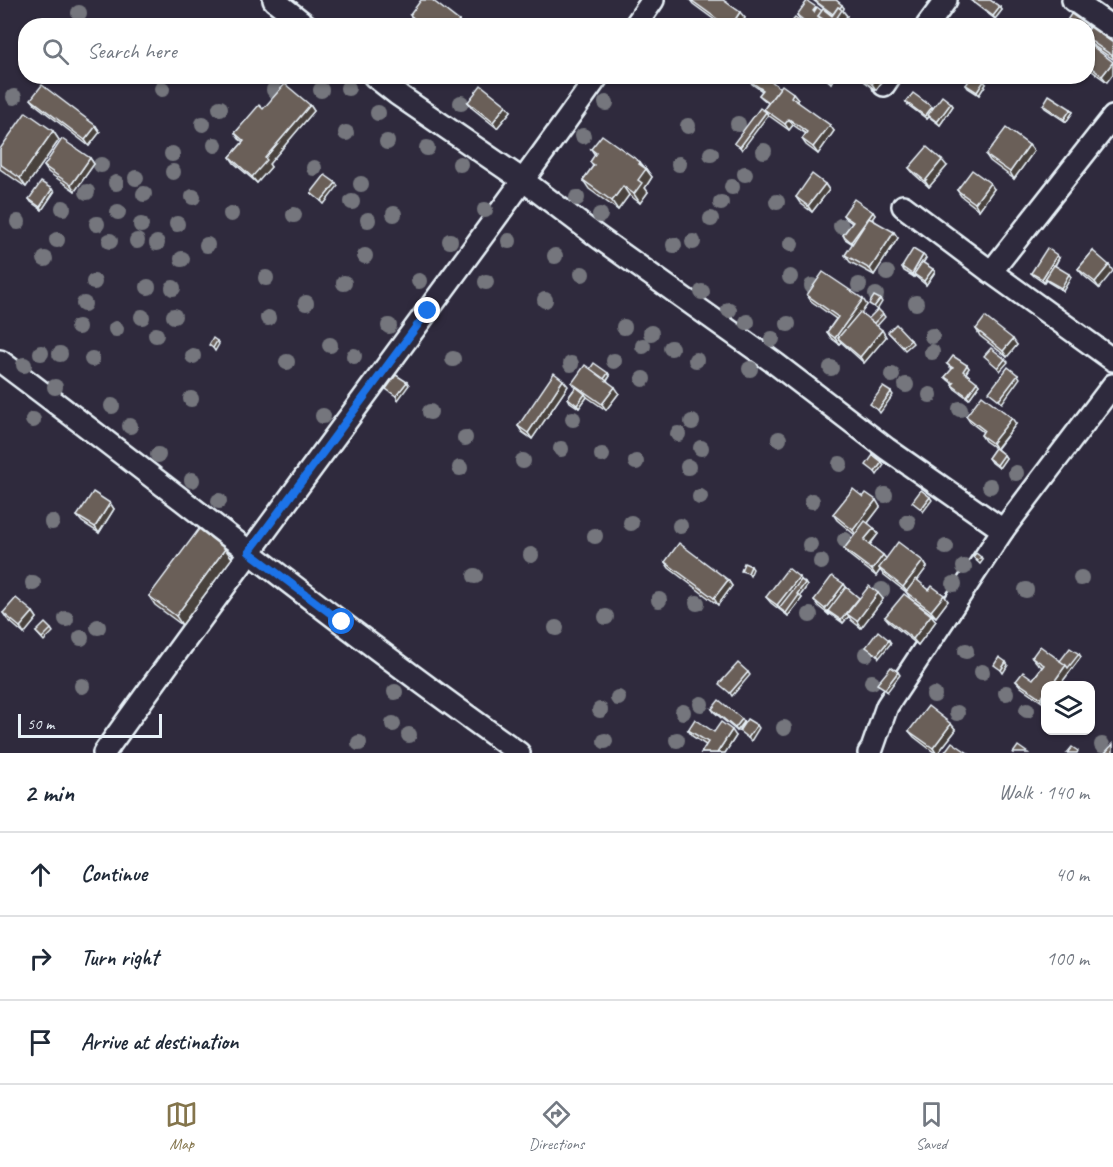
<!DOCTYPE html>
<html lang="en">
<head>
<meta charset="utf-8">
<style>
  body { margin:0; font-family:Caveat,sans-serif; background:#f2f2f3; color:#1f2937 }
  .controls { position:absolute; right:18px; bottom:18px; display:grid; overflow:hidden; border-radius:12px; box-shadow:0 2px 4px #0004 }
  .controls button { width:54px; height:54px; display:grid; place-items:center; padding:0; border:0; border-bottom:2px solid #e0e1e3; background:#fff; color:#1f2937; font:30px sans-serif }
  .scale { position:absolute; left:18px; bottom:15px; width:144px; box-sizing:border-box; padding-left:6px; border:3px solid #e8f1f8; border-top:0; font-size:16px; line-height:21px; white-space:nowrap; color:#e8f1f8; -webkit-text-stroke:4px #2f2a3d; paint-order:stroke }
  .stop { position:absolute; width:18px; height:18px; margin:-14px; border:4px solid #1a73e8; border-radius:50%; background:#fff }
  .stop.end { background:#1a73e8; border-color:#fff; box-shadow:0 2px 6px #0008 }
  .list { margin:0; padding:0; list-style:none }
  h2 { display:flex; justify-content:space-between; align-items:center; height:78px; margin:0; padding:0 24px; font-size:26px }
  h2 small { font-size:20px; font-weight:400; color:#747a83 }
  .list li { display:grid; grid-template-columns:39px 1fr auto; gap:18px; align-items:center; box-sizing:border-box; height:84px; padding:0 24px; border-top:2px solid #e0e1e3 }
  .list b { display:block; font-size:22px; white-space:nowrap }
  .list em { font-size:20px; font-style:normal; color:#747a83 }
  .icon { flex:none; width:33px; height:33px; fill:none; stroke:currentColor; stroke-width:2; stroke-linecap:round; stroke-linejoin:round }
  .map { position:relative; flex:none; width:1113px; height:753px; overflow:hidden }
  .search { position:absolute; background:#fff; box-shadow:0 2px 4px #0004; left:18px; right:18px; top:18px; height:66px; display:flex; align-items:center; gap:15px; box-sizing:border-box; padding:0 21px; border-radius:24px; color:#747a83; font-size:22px }
  .sheet { height:330px; background:#fff }
  nav { display:flex; justify-content:space-around; align-items:center; box-sizing:border-box; height:84px; border-top:2px solid #e0e1e3; background:#fff; font-size:16px; color:#747a83 }
  nav a { display:grid; justify-items:center; gap:3px }
  nav .on { color:#84754c }
  .map>svg:first-child { display:block }
  .lines { fill:none; stroke-linecap:round; stroke-linejoin:round }
  .minor-casing { stroke:#e8f1f8; stroke-width:26 }
  .minor { stroke:#2f2a3d; stroke-width:21 }
  .tree { fill:#74767d }
  .wall { fill:#5b514d; stroke:#e8f1f8; stroke-width:1.5 }
  .shaded-wall { fill:#4a423e; stroke:#e8f1f8; stroke-width:1.5 }
  .building { fill:#6a5e59; stroke:#e8f1f8; stroke-width:1.5 }
  .route { stroke:#1a73e8; stroke-width:8 }
</style>
</head>
<body>
<div class="map">
<svg width="1113" height="753" viewBox="0 0 1113 753">
  <rect width="100%" height="100%" fill="#2f2a3d"/>
  <filter id="ink" filterUnits="userSpaceOnUse"><feTurbulence type="fractalNoise" baseFrequency=".0167" numOctaves="2"/><feDisplacementMap in="SourceGraphic" scale="12" xChannelSelector="R" yChannelSelector="G"/><feConvolveMatrix kernelMatrix="1 2 1 2 8 2 1 2 1" color-interpolation-filters="sRGB"/></filter>
  <g filter="url(#ink)">
    <g class="lines">
      <defs>
        <g id="minor">
          <polyline points="274,0 307,26"/>
          <polyline points="1073,0 1113,28"/>
          <polyline points="635,26 653,0"/>
          <polyline points="927,26 946,0"/>
          <polyline points="374,76 397,94 524,181 598,237 776,364 887,449 1003,530"/>
          <polyline points="884,85 890,76"/>
          <polyline points="903,206 991,272 1113,360"/>
          <polyline points="991,272 1113,117"/>
          <path d="M 0,361 C 174,491 342,628 519,753"/>
          <path d="M 104,753 C 266,526 436,304 598,76"/>
          <polyline points="869,753 872,749 887,706 1003,530 1113,385"/>
        </g>
      </defs>
      <use href="#minor" class="minor-casing"/>
      <use href="#minor" class="minor"/>
    </g>
    <g class="tree">
      <circle cx="79" cy="13" r="8"/>
      <circle cx="348" cy="88" r="8"/>
      <circle cx="162" cy="89" r="8"/>
      <circle cx="274" cy="90" r="8"/>
      <circle cx="321" cy="90" r="8"/>
      <circle cx="14" cy="97" r="8"/>
      <circle cx="461" cy="103" r="8"/>
      <circle cx="606" cy="103" r="8"/>
      <circle cx="220" cy="108" r="8"/>
      <circle cx="378" cy="113" r="8"/>
      <circle cx="203" cy="124" r="8"/>
      <circle cx="738" cy="124" r="8"/>
      <circle cx="688" cy="126" r="8"/>
      <circle cx="346" cy="133" r="8"/>
      <circle cx="583" cy="136" r="8"/>
      <circle cx="387" cy="142" r="8"/>
      <circle cx="215" cy="145" r="8"/>
      <circle cx="427" cy="148" r="8"/>
      <circle cx="764" cy="151" r="8"/>
      <circle cx="172" cy="154" r="8"/>
      <circle cx="711" cy="154" r="8"/>
      <circle cx="460" cy="164" r="8"/>
      <circle cx="679" cy="164" r="8"/>
      <circle cx="101" cy="165" r="8"/>
      <circle cx="314" cy="168" r="8"/>
      <circle cx="173" cy="172" r="8"/>
      <circle cx="745" cy="174" r="8"/>
      <circle cx="136" cy="178" r="8"/>
      <circle cx="116" cy="183" r="8"/>
      <circle cx="361" cy="184" r="8"/>
      <circle cx="732" cy="187" r="8"/>
      <circle cx="87" cy="192" r="8"/>
      <circle cx="144" cy="194" r="8"/>
      <circle cx="193" cy="197" r="8"/>
      <circle cx="577" cy="198" r="8"/>
      <circle cx="352" cy="202" r="8"/>
      <circle cx="777" cy="202" r="8"/>
      <circle cx="721" cy="203" r="8"/>
      <circle cx="63" cy="208" r="8"/>
      <circle cx="485" cy="210" r="8"/>
      <circle cx="118" cy="212" r="8"/>
      <circle cx="231" cy="214" r="8"/>
      <circle cx="394" cy="214" r="8"/>
      <circle cx="294" cy="215" r="8"/>
      <circle cx="600" cy="215" r="8"/>
      <circle cx="711" cy="219" r="8"/>
      <circle cx="368" cy="220" r="8"/>
      <circle cx="18" cy="222" r="8"/>
      <circle cx="97" cy="224" r="8"/>
      <circle cx="177" cy="224" r="8"/>
      <circle cx="141" cy="225" r="8"/>
      <circle cx="841" cy="226" r="8"/>
      <circle cx="57" cy="240" r="8"/>
      <circle cx="110" cy="241" r="8"/>
      <circle cx="137" cy="241" r="8"/>
      <circle cx="450" cy="241" r="8"/>
      <circle cx="509" cy="241" r="8"/>
      <circle cx="693" cy="242" r="8"/>
      <circle cx="157" cy="243" r="8"/>
      <circle cx="791" cy="244" r="8"/>
      <circle cx="207" cy="245" r="8"/>
      <circle cx="674" cy="245" r="8"/>
      <circle cx="365" cy="256" r="8"/>
      <circle cx="555" cy="256" r="8"/>
      <circle cx="45" cy="259" r="8"/>
      <circle cx="182" cy="259" r="8"/>
      <circle cx="887" cy="273" r="8"/>
      <circle cx="582" cy="274" r="8"/>
      <circle cx="790" cy="277" r="8"/>
      <circle cx="266" cy="278" r="8"/>
      <circle cx="419" cy="281" r="8"/>
      <circle cx="94" cy="282" r="8"/>
      <circle cx="486" cy="282" r="8"/>
      <circle cx="344" cy="283" r="8"/>
      <circle cx="859" cy="285" r="8"/>
      <circle cx="812" cy="286" r="8"/>
      <circle cx="148" cy="287" r="8"/>
      <circle cx="173" cy="288" r="8"/>
      <circle cx="702" cy="292" r="8"/>
      <circle cx="876" cy="295" r="8"/>
      <circle cx="545" cy="300" r="8"/>
      <circle cx="306" cy="303" r="8"/>
      <circle cx="916" cy="303" r="8"/>
      <circle cx="84" cy="304" r="8"/>
      <circle cx="729" cy="310" r="8"/>
      <circle cx="174" cy="316" r="8"/>
      <circle cx="142" cy="317" r="8"/>
      <circle cx="268" cy="318" r="8"/>
      <circle cx="747" cy="322" r="8"/>
      <circle cx="788" cy="324" r="8"/>
      <circle cx="389" cy="326" r="8"/>
      <circle cx="78" cy="327" r="8"/>
      <circle cx="624" cy="327" r="8"/>
      <circle cx="116" cy="329" r="8"/>
      <circle cx="651" cy="333" r="8"/>
      <circle cx="156" cy="335" r="8"/>
      <circle cx="932" cy="336" r="8"/>
      <circle cx="772" cy="339" r="8"/>
      <circle cx="330" cy="345" r="8"/>
      <circle cx="643" cy="346" r="8"/>
      <circle cx="671" cy="348" r="8"/>
      <circle cx="932" cy="352" r="8"/>
      <circle cx="41" cy="353" r="8"/>
      <circle cx="60" cy="354" r="8"/>
      <circle cx="193" cy="356" r="8"/>
      <circle cx="354" cy="356" r="8"/>
      <circle cx="92" cy="359" r="8"/>
      <circle cx="453" cy="359" r="8"/>
      <circle cx="696" cy="360" r="8"/>
      <circle cx="614" cy="361" r="8"/>
      <circle cx="287" cy="362" r="8"/>
      <circle cx="571" cy="364" r="8"/>
      <circle cx="24" cy="365" r="8"/>
      <circle cx="831" cy="368" r="8"/>
      <circle cx="750" cy="369" r="8"/>
      <circle cx="892" cy="375" r="8"/>
      <circle cx="643" cy="379" r="8"/>
      <circle cx="906" cy="385" r="8"/>
      <circle cx="55" cy="387" r="8"/>
      <circle cx="930" cy="395" r="8"/>
      <circle cx="191" cy="399" r="8"/>
      <circle cx="112" cy="406" r="8"/>
      <circle cx="960" cy="409" r="8"/>
      <circle cx="430" cy="412" r="8"/>
      <circle cx="323" cy="416" r="8"/>
      <circle cx="573" cy="419" r="8"/>
      <circle cx="33" cy="420" r="8"/>
      <circle cx="692" cy="422" r="8"/>
      <circle cx="130" cy="426" r="8"/>
      <circle cx="678" cy="434" r="8"/>
      <circle cx="465" cy="438" r="8"/>
      <circle cx="779" cy="439" r="8"/>
      <circle cx="701" cy="448" r="8"/>
      <circle cx="561" cy="449" r="8"/>
      <circle cx="158" cy="455" r="8"/>
      <circle cx="602" cy="455" r="8"/>
      <circle cx="523" cy="461" r="8"/>
      <circle cx="636" cy="462" r="8"/>
      <circle cx="840" cy="464" r="8"/>
      <circle cx="688" cy="467" r="8"/>
      <circle cx="460" cy="468" r="8"/>
      <circle cx="1016" cy="473" r="8"/>
      <circle cx="192" cy="480" r="8"/>
      <circle cx="990" cy="486" r="8"/>
      <circle cx="885" cy="495" r="8"/>
      <circle cx="700" cy="497" r="8"/>
      <circle cx="219" cy="501" r="8"/>
      <circle cx="812" cy="501" r="8"/>
      <circle cx="52" cy="522" r="8"/>
      <circle cx="908" cy="522" r="8"/>
      <circle cx="631" cy="523" r="8"/>
      <circle cx="680" cy="526" r="8"/>
      <circle cx="595" cy="536" r="8"/>
      <circle cx="845" cy="540" r="8"/>
      <circle cx="810" cy="545" r="8"/>
      <circle cx="946" cy="547" r="8"/>
      <circle cx="531" cy="555" r="8"/>
      <circle cx="821" cy="562" r="8"/>
      <circle cx="964" cy="567" r="8"/>
      <circle cx="475" cy="576" r="8"/>
      <circle cx="1081" cy="578" r="8"/>
      <circle cx="33" cy="583" r="8"/>
      <circle cx="954" cy="584" r="8"/>
      <circle cx="882" cy="590" r="8"/>
      <circle cx="1026" cy="590" r="8"/>
      <circle cx="659" cy="600" r="8"/>
      <circle cx="697" cy="603" r="8"/>
      <circle cx="810" cy="615" r="8"/>
      <circle cx="606" cy="617" r="8"/>
      <circle cx="66" cy="619" r="8"/>
      <circle cx="98" cy="627" r="8"/>
      <circle cx="556" cy="628" r="8"/>
      <circle cx="81" cy="638" r="8"/>
      <circle cx="966" cy="651" r="8"/>
      <circle cx="866" cy="654" r="8"/>
      <circle cx="982" cy="672" r="8"/>
      <circle cx="872" cy="682" r="8"/>
      <circle cx="82" cy="686" r="8"/>
      <circle cx="395" cy="692" r="8"/>
      <circle cx="1006" cy="693" r="8"/>
      <circle cx="934" cy="695" r="8"/>
      <circle cx="618" cy="698" r="8"/>
      <circle cx="701" cy="704" r="8"/>
      <circle cx="600" cy="710" r="8"/>
      <circle cx="1027" cy="710" r="8"/>
      <circle cx="683" cy="712" r="8"/>
      <circle cx="957" cy="713" r="8"/>
      <circle cx="393" cy="724" r="8"/>
      <circle cx="784" cy="728" r="8"/>
      <circle cx="409" cy="735" r="8"/>
      <circle cx="677" cy="740" r="8"/>
      <circle cx="605" cy="741" r="8"/>
      <circle cx="359" cy="743" r="8"/>
      <circle cx="1102" cy="745" r="8"/>
    </g>
    <g class="wall">
      <polygon points="690,0 723,0 745,18 739,26 723,26 693,4"/>
      <polygon points="813,0 836,0 844,8 843,11 847,16 826,24 822,21 818,26 809,26 799,19 797,15 817,8 832,16 832,15"/>
      <polygon points="970,0 990,0 1000,7 1002,10 995,19"/>
      <polygon points="410,15 462,26 420,26 414,21"/>
      <polygon points="1088,26 1089,28 1113,43 1113,59 1088,42"/>
      <polygon points="1088,43 1107,82 1088,68"/>
      <polygon points="822,76 835,76 831,83"/>
      <polygon points="857,76 886,76 876,90"/>
      <polygon points="750,81 780,88 793,93 798,99 796,101 834,131 818,154 806,145 802,139 806,134 793,125 789,130 768,115 764,109 768,103 762,98 759,95 762,91 752,84"/>
      <polygon points="986,84 979,95 968,88 966,85"/>
      <polygon points="31,99 96,126 100,132 89,146 36,105"/>
      <polygon points="468,102 511,111 497,128 472,108"/>
      <polygon points="906,102 933,109 951,103 953,106 940,125 929,117 927,119 908,105"/>
      <polygon points="310,105 314,111 269,164 271,167 257,183 234,163 230,157 243,142 239,139 235,133 263,109"/>
      <polygon points="1043,105 1071,109 1073,112 1066,122 1045,108"/>
      <polygon points="53,131 59,140 26,187 0,169 0,149"/>
      <polygon points="1029,145 1034,151 1014,179 990,161 986,155"/>
      <polygon points="591,149 640,162 646,169 652,177 645,188 648,192 640,203 629,195 618,210 589,189 583,180 593,166 590,162 595,155"/>
      <polygon points="90,158 94,164 75,191 48,172 44,166"/>
      <polygon points="947,166 929,187 914,174 909,168"/>
      <polygon points="825,184 829,190 812,212 800,203 796,197"/>
      <polygon points="994,189 979,210 961,196 957,190"/>
      <polygon points="54,192 42,210 31,202 29,199"/>
      <polygon points="873,212 875,215 872,219 898,238 874,275 850,262 845,255 853,244 845,239 843,235 852,223 845,218 843,215"/>
      <polygon points="1093,251 1099,288 1083,275 1078,269"/>
      <polygon points="923,255 926,258 923,263 935,272 926,285 915,276 914,277 904,271 902,267"/>
      <polygon points="1059,258 1055,266 1071,277 1063,291 1048,282 1046,280 1044,283 1034,276 1031,273"/>
      <polygon points="807,295 867,305 861,313 868,319 883,314 885,317 877,326 882,330 886,337 864,363 841,342 839,344 831,338 827,332 836,319 811,301"/>
      <polygon points="976,329 1017,345 1007,357 980,336"/>
      <polygon points="888,332 911,340 913,343 905,350"/>
      <polygon points="947,364 967,365 969,368 966,373 979,385 969,399 955,389 952,385 953,384 948,380 945,377 952,369"/>
      <polygon points="590,369 608,373 610,376 607,381 619,393 606,410 587,397 579,408 570,402 568,398 575,388 572,383"/>
      <polygon points="568,386 532,439 522,432 518,426"/>
      <polygon points="966,416 1016,424 997,449 1004,455 1006,458 999,468 990,461 988,458 995,448 985,441 981,435 983,432 970,422"/>
      <polygon points="863,497 876,500 880,507 868,523 878,534 870,545 883,555 886,559 923,561 927,567 917,580 929,590 948,601 936,617 910,598 906,592 883,574 880,570 876,576 849,555 844,549 855,535 837,520 833,514"/>
      <polygon points="110,503 114,509 99,533 82,522 77,516"/>
      <polygon points="225,549 232,558 182,625 155,605 149,596"/>
      <polygon points="665,562 728,580 732,586 718,605 669,568"/>
      <polygon points="803,581 807,586 800,596 802,598 788,616 771,603 766,597"/>
      <polygon points="844,584 846,587 859,598 883,599 861,628 851,620 849,616 843,623 830,614 829,615 818,606 814,600"/>
      <polygon points="33,612 37,618 24,634 7,619 3,613"/>
      <polygon points="931,615 936,621 918,645 890,623 885,617"/>
      <polygon points="51,629 53,632 44,641 36,632"/>
      <polygon points="1079,654 1081,657 1059,686 1046,686 1045,704 1021,687 1016,681 1033,679 1042,667 1037,663 1032,657 1060,661"/>
      <polygon points="712,709 742,719 744,722 737,731 714,712"/>
      <polygon points="951,724 956,730 938,753 935,753 914,737 909,731"/>
      <polygon points="688,730 736,736 725,753 701,753 706,745 692,736"/>
    </g>
    <g class="shaded-wall">
      <polygon points="842,5 844,8 843,11 847,16 840,26 836,26 834,22 835,15"/>
      <polygon points="1000,7 1002,10 995,19 993,16"/>
      <polygon points="740,12 745,18 739,26 731,26"/>
      <polygon points="820,17 822,21 818,26 814,26"/>
      <polygon points="459,21 462,26 455,26"/>
      <polygon points="1113,62 1113,74 1107,82 1102,76"/>
      <polygon points="827,76 835,76 831,83"/>
      <polygon points="877,76 886,76 876,90 872,84"/>
      <polygon points="984,81 986,84 979,95 977,92"/>
      <polygon points="793,93 798,99 795,103 791,97"/>
      <polygon points="951,103 953,106 940,125 937,122"/>
      <polygon points="310,105 314,111 269,164 271,167 257,183 252,177 265,158"/>
      <polygon points="506,105 511,111 497,128 493,122"/>
      <polygon points="932,107 934,110 927,119 925,116"/>
      <polygon points="1071,109 1073,112 1066,122 1064,119"/>
      <polygon points="766,112 768,115 742,150 740,147"/>
      <polygon points="789,119 793,125 789,130 785,124"/>
      <polygon points="830,125 834,131 818,154 813,147"/>
      <polygon points="96,126 100,132 89,146 85,140"/>
      <polygon points="53,131 59,140 26,187 20,178"/>
      <polygon points="1029,145 1034,151 1014,179 1010,172"/>
      <polygon points="90,158 94,164 75,191 71,185"/>
      <polygon points="942,160 947,166 929,187 925,181"/>
      <polygon points="640,162 645,170 646,169 652,177 645,188 648,192 640,203 634,194 638,180"/>
      <polygon points="336,183 338,186 324,204 321,201"/>
      <polygon points="990,183 994,189 979,210 975,203"/>
      <polygon points="825,184 829,190 812,212 808,206"/>
      <polygon points="623,186 629,195 618,210 612,201"/>
      <polygon points="52,189 54,192 42,210 40,207"/>
      <polygon points="873,212 875,215 854,245 851,242"/>
      <polygon points="894,232 898,238 874,275 870,269"/>
      <polygon points="923,255 926,258 914,277 912,274"/>
      <polygon points="1057,255 1059,258 1044,283 1042,279"/>
      <polygon points="1109,265 1113,271 1099,288 1095,282"/>
      <polygon points="933,269 935,272 926,285 924,281"/>
      <polygon points="1069,274 1071,277 1063,291 1061,288"/>
      <polygon points="863,299 867,305 841,341 838,338 841,342 839,344 835,338"/>
      <polygon points="880,299 882,302 877,310 874,307"/>
      <polygon points="882,330 886,337 864,363 860,357"/>
      <polygon points="1013,339 1017,345 1007,357 1003,351"/>
      <polygon points="217,341 219,344 215,351 213,348"/>
      <polygon points="1005,359 1008,362 1000,371 998,368"/>
      <polygon points="967,365 969,368 965,374 963,371"/>
      <polygon points="608,373 610,376 605,383 603,380"/>
      <polygon points="1018,375 1020,378 1002,403 999,400"/>
      <polygon points="563,380 568,386 532,439 528,433"/>
      <polygon points="407,382 409,385 398,400 396,396"/>
      <polygon points="977,382 979,385 969,399 967,396"/>
      <polygon points="615,387 619,393 606,410 602,404"/>
      <polygon points="891,392 893,395 880,413 878,410"/>
      <polygon points="585,394 587,397 579,408 577,405"/>
      <polygon points="1012,418 1016,424 996,449 992,443"/>
      <polygon points="1004,455 1006,458 999,468 997,465"/>
      <polygon points="882,462 884,465 877,475 875,472"/>
      <polygon points="930,497 932,500 923,512 921,509"/>
      <polygon points="876,500 880,507 857,537 853,530"/>
      <polygon points="110,503 114,509 99,533 95,527"/>
      <polygon points="874,528 878,534 868,546 864,540"/>
      <polygon points="225,549 232,558 182,625 176,616"/>
      <polygon points="883,555 888,561 879,568 880,570 876,576 872,570"/>
      <polygon points="981,557 983,560 980,564 977,561"/>
      <polygon points="923,561 927,567 908,593 903,587"/>
      <polygon points="751,566 753,569 750,576 748,573"/>
      <polygon points="799,577 804,583 779,608 777,605"/>
      <polygon points="728,580 732,586 718,605 714,598"/>
      <polygon points="805,583 807,586 800,596 802,598 788,616 786,613 797,594"/>
      <polygon points="844,584 848,590 828,611 830,614 829,615 825,609"/>
      <polygon points="878,593 883,599 861,628 857,621"/>
      <polygon points="944,595 948,601 936,617 931,611"/>
      <polygon points="859,598 847,614 849,616 843,623 841,620"/>
      <polygon points="33,612 37,618 24,634 20,627"/>
      <polygon points="931,615 936,621 918,645 913,639"/>
      <polygon points="889,640 891,643 879,658 877,655"/>
      <polygon points="1079,654 1081,657 1059,686 1051,686 1066,665"/>
      <polygon points="1006,662 1008,665 1003,673 1001,670"/>
      <polygon points="748,672 750,675 732,696 730,693"/>
      <polygon points="898,672 900,675 887,692 885,689"/>
      <polygon points="1046,692 1046,704 1045,704 1041,698"/>
      <polygon points="742,719 744,722 737,731 735,728"/>
      <polygon points="951,724 956,730 938,753 936,753 933,748"/>
      <polygon points="757,725 759,728 751,741 748,738"/>
      <polygon points="732,730 736,736 725,753 717,753"/>
    </g>
    <g class="building">
      <polygon points="421,0 432,0 459,21 455,26 423,26 410,15"/>
      <polygon points="691,0 723,0 740,12 731,26 727,26"/>
      <polygon points="814,0 836,0 842,5 840,8 838,7 833,14"/>
      <polygon points="971,0 990,0 1000,7 993,16"/>
      <polygon points="807,1 816,7 813,11 814,12 817,7 822,11 818,16 820,17 815,25 814,24 812,26 811,26 797,15"/>
      <polygon points="838,7 842,10 834,22 839,26 826,26 828,22 818,16 823,9 832,16"/>
      <polygon points="1071,14 1087,25 1087,26 1064,25"/>
      <polygon points="795,18 806,26 789,25"/>
      <polygon points="1090,27 1113,43 1113,56 1088,39 1088,30"/>
      <polygon points="1088,43 1113,62 1102,76 1088,65"/>
      <polygon points="753,76 765,76 780,88 769,102 759,95 763,90 750,81"/>
      <polygon points="861,76 877,76 872,84"/>
      <polygon points="972,76 977,76 984,81 977,92 966,85"/>
      <polygon points="285,84 310,105 265,158 267,160 252,177 230,157 244,141 235,133 259,105 263,109"/>
      <polygon points="42,85 96,126 85,140 31,99"/>
      <polygon points="481,85 506,105 493,122 468,102"/>
      <polygon points="782,85 793,93 791,97 830,125 813,147 802,139 807,132 789,119 785,124 764,109"/>
      <polygon points="913,93 932,107 925,116 906,102"/>
      <polygon points="1049,95 1071,109 1064,119 1043,105"/>
      <polygon points="942,96 951,103 937,122 928,115"/>
      <polygon points="760,108 766,112 740,147 734,143"/>
      <polygon points="26,112 53,131 20,178 0,164 0,149"/>
      <polygon points="1006,128 1029,145 1010,172 986,155"/>
      <polygon points="602,135 640,162 639,164 646,169 638,180 642,183 634,194 623,186 612,201 583,180 594,165 590,162 596,153 591,149"/>
      <polygon points="62,139 90,158 71,185 44,166"/>
      <polygon points="927,147 942,160 925,181 909,168"/>
      <polygon points="972,170 990,183 975,203 957,190"/>
      <polygon points="812,174 825,184 808,206 796,197"/>
      <polygon points="325,175 336,183 321,201 311,193"/>
      <polygon points="41,182 52,189 40,207 29,199"/>
      <polygon points="854,199 873,212 851,242 843,235 853,222 843,215"/>
      <polygon points="869,218 894,232 870,269 845,255"/>
      <polygon points="1047,248 1057,255 1042,279 1031,273"/>
      <polygon points="913,249 923,255 912,274 902,267"/>
      <polygon points="1093,251 1109,265 1095,282 1078,269"/>
      <polygon points="922,262 933,269 924,281 914,274"/>
      <polygon points="1054,265 1069,274 1061,288 1045,279"/>
      <polygon points="823,272 863,299 835,338 827,332 838,317 807,295"/>
      <polygon points="874,296 880,299 874,307 869,304"/>
      <polygon points="878,309 883,314 874,323 868,319"/>
      <polygon points="860,312 882,330 860,357 838,338"/>
      <polygon points="985,317 1013,339 1003,351 976,329"/>
      <polygon points="896,324 911,340 903,347 888,332"/>
      <polygon points="213,338 217,341 213,348 209,345"/>
      <polygon points="991,348 1005,359 998,368 984,356"/>
      <polygon points="953,356 967,365 963,371 977,382 967,396 952,385 954,383 945,377 953,368 947,364"/>
      <polygon points="594,363 608,373 604,379 590,369"/>
      <polygon points="585,365 615,387 602,404 572,383"/>
      <polygon points="1008,367 1018,375 999,400 989,392"/>
      <polygon points="554,373 563,380 528,433 518,426"/>
      <polygon points="396,375 407,382 396,396 386,389"/>
      <polygon points="576,387 585,394 577,405 568,398"/>
      <polygon points="883,387 891,392 878,410 870,404"/>
      <polygon points="982,395 1012,418 992,443 981,435 984,430 966,416"/>
      <polygon points="995,448 1004,455 997,465 988,458"/>
      <polygon points="873,455 882,462 875,472 866,465"/>
      <polygon points="853,489 863,497 866,493 876,500 853,530 833,514"/>
      <polygon points="921,490 930,497 921,509 912,502"/>
      <polygon points="93,492 110,503 95,527 77,516"/>
      <polygon points="865,521 874,528 864,540 883,555 872,570 844,549"/>
      <polygon points="199,529 225,549 176,616 149,596"/>
      <polygon points="898,542 923,561 903,587 879,568"/>
      <polygon points="679,543 728,580 714,598 665,562"/>
      <polygon points="976,553 981,557 977,561 973,557"/>
      <polygon points="744,563 751,566 748,573 741,571"/>
      <polygon points="788,568 799,577 777,605 766,597"/>
      <polygon points="832,576 844,584 825,609 814,600"/>
      <polygon points="916,579 929,590 932,586 944,595 931,611 906,592"/>
      <polygon points="801,580 805,583 797,594 799,595 786,613 779,608"/>
      <polygon points="869,586 878,593 857,621 847,614"/>
      <polygon points="846,587 859,598 841,620 828,611"/>
      <polygon points="904,594 931,615 913,639 885,617"/>
      <polygon points="16,598 33,612 20,627 3,613"/>
      <polygon points="45,623 51,629 42,638 36,632"/>
      <polygon points="878,631 889,640 877,655 866,647"/>
      <polygon points="1040,646 1066,665 1051,686 1046,686 1046,692 1041,698 1016,681 1023,672 1033,679 1044,665 1032,657"/>
      <polygon points="1070,648 1079,654 1068,668 1066,665 1060,661"/>
      <polygon points="999,657 1006,662 1001,670 994,665"/>
      <polygon points="738,663 748,672 730,693 719,684"/>
      <polygon points="891,667 898,672 885,689 877,684"/>
      <polygon points="719,700 742,719 735,728 712,709"/>
      <polygon points="928,706 951,724 933,748 909,731"/>
      <polygon points="695,719 714,732 721,722 732,730 717,753 701,753 708,742 688,730"/>
      <polygon points="747,719 757,725 748,738 739,731"/>
      <polygon points="952,742 968,753 944,753"/>
      <polygon points="1113,744 1113,753 1105,753"/>
      <polygon points="1018,746 1028,753 1013,753"/>
      <polygon points="1072,747 1078,751 1077,753 1067,753"/>
    </g>
  </g>
  <g class="lines" filter="url(#ink)">
    <polyline class="route" points="342,622 249,552 428,311"/>
  </g>
</svg>
<div class="controls">
<button><svg class="icon" aria-label="layers" viewBox="0 0 24 24"><path d="M12 4l9 5-9 5-9-5zM3 14l9 5 9-5"/></svg></button>
</div>
<div class="scale">50 m</div>
<div class="stop" style="left:342px;top:622px"></div>
<div class="stop end" style="left:428px;top:311px"></div>
<div class="search"><svg class="icon" aria-label="search" viewBox="0 0 24 24"><circle cx="10" cy="10" r="6"/><path d="M15 15l6 6"/></svg>Search here</div>
</div>
<section class="sheet">
<h2>2 min<small>Walk · 140 m</small></h2>
<ul class="list">
<li><svg class="icon" aria-label="ahead" viewBox="0 0 24 24"><path d="M12 20V5M6 11l6-6 6 6"/></svg><div><b>Continue</b></div><em>40 m</em></li>
<li><svg class="icon" aria-label="right" viewBox="0 0 24 24"><path d="M7 20v-9h11M14 6l5 5-5 5"/></svg><div><b>Turn right</b></div><em>100 m</em></li>
<li><svg class="icon" aria-label="arrive" viewBox="0 0 24 24"><path d="M6 21V4h12l-3 4 3 4H6"/></svg><div><b>Arrive at destination</b></div></li>
</ul>
</section>
<nav>
<a class="on"><svg class="icon" aria-label="map" viewBox="0 0 24 24"><path d="M3 6l6-2 6 2 6-2v14l-6 2-6-2-6 2zM9 4v14M15 6v14"/></svg>Map</a>
<a><svg class="icon" aria-label="directions" viewBox="0 0 24 24"><path d="M12 3l9 9-9 9-9-9zM9 14v-3h6M13 9l2 2-2 2"/></svg>Directions</a>
<a><svg class="icon" aria-label="saved" viewBox="0 0 24 24"><path d="M7 4h10v16l-5-4-5 4z"/></svg>Saved</a>
</nav>
</body>
</html>
